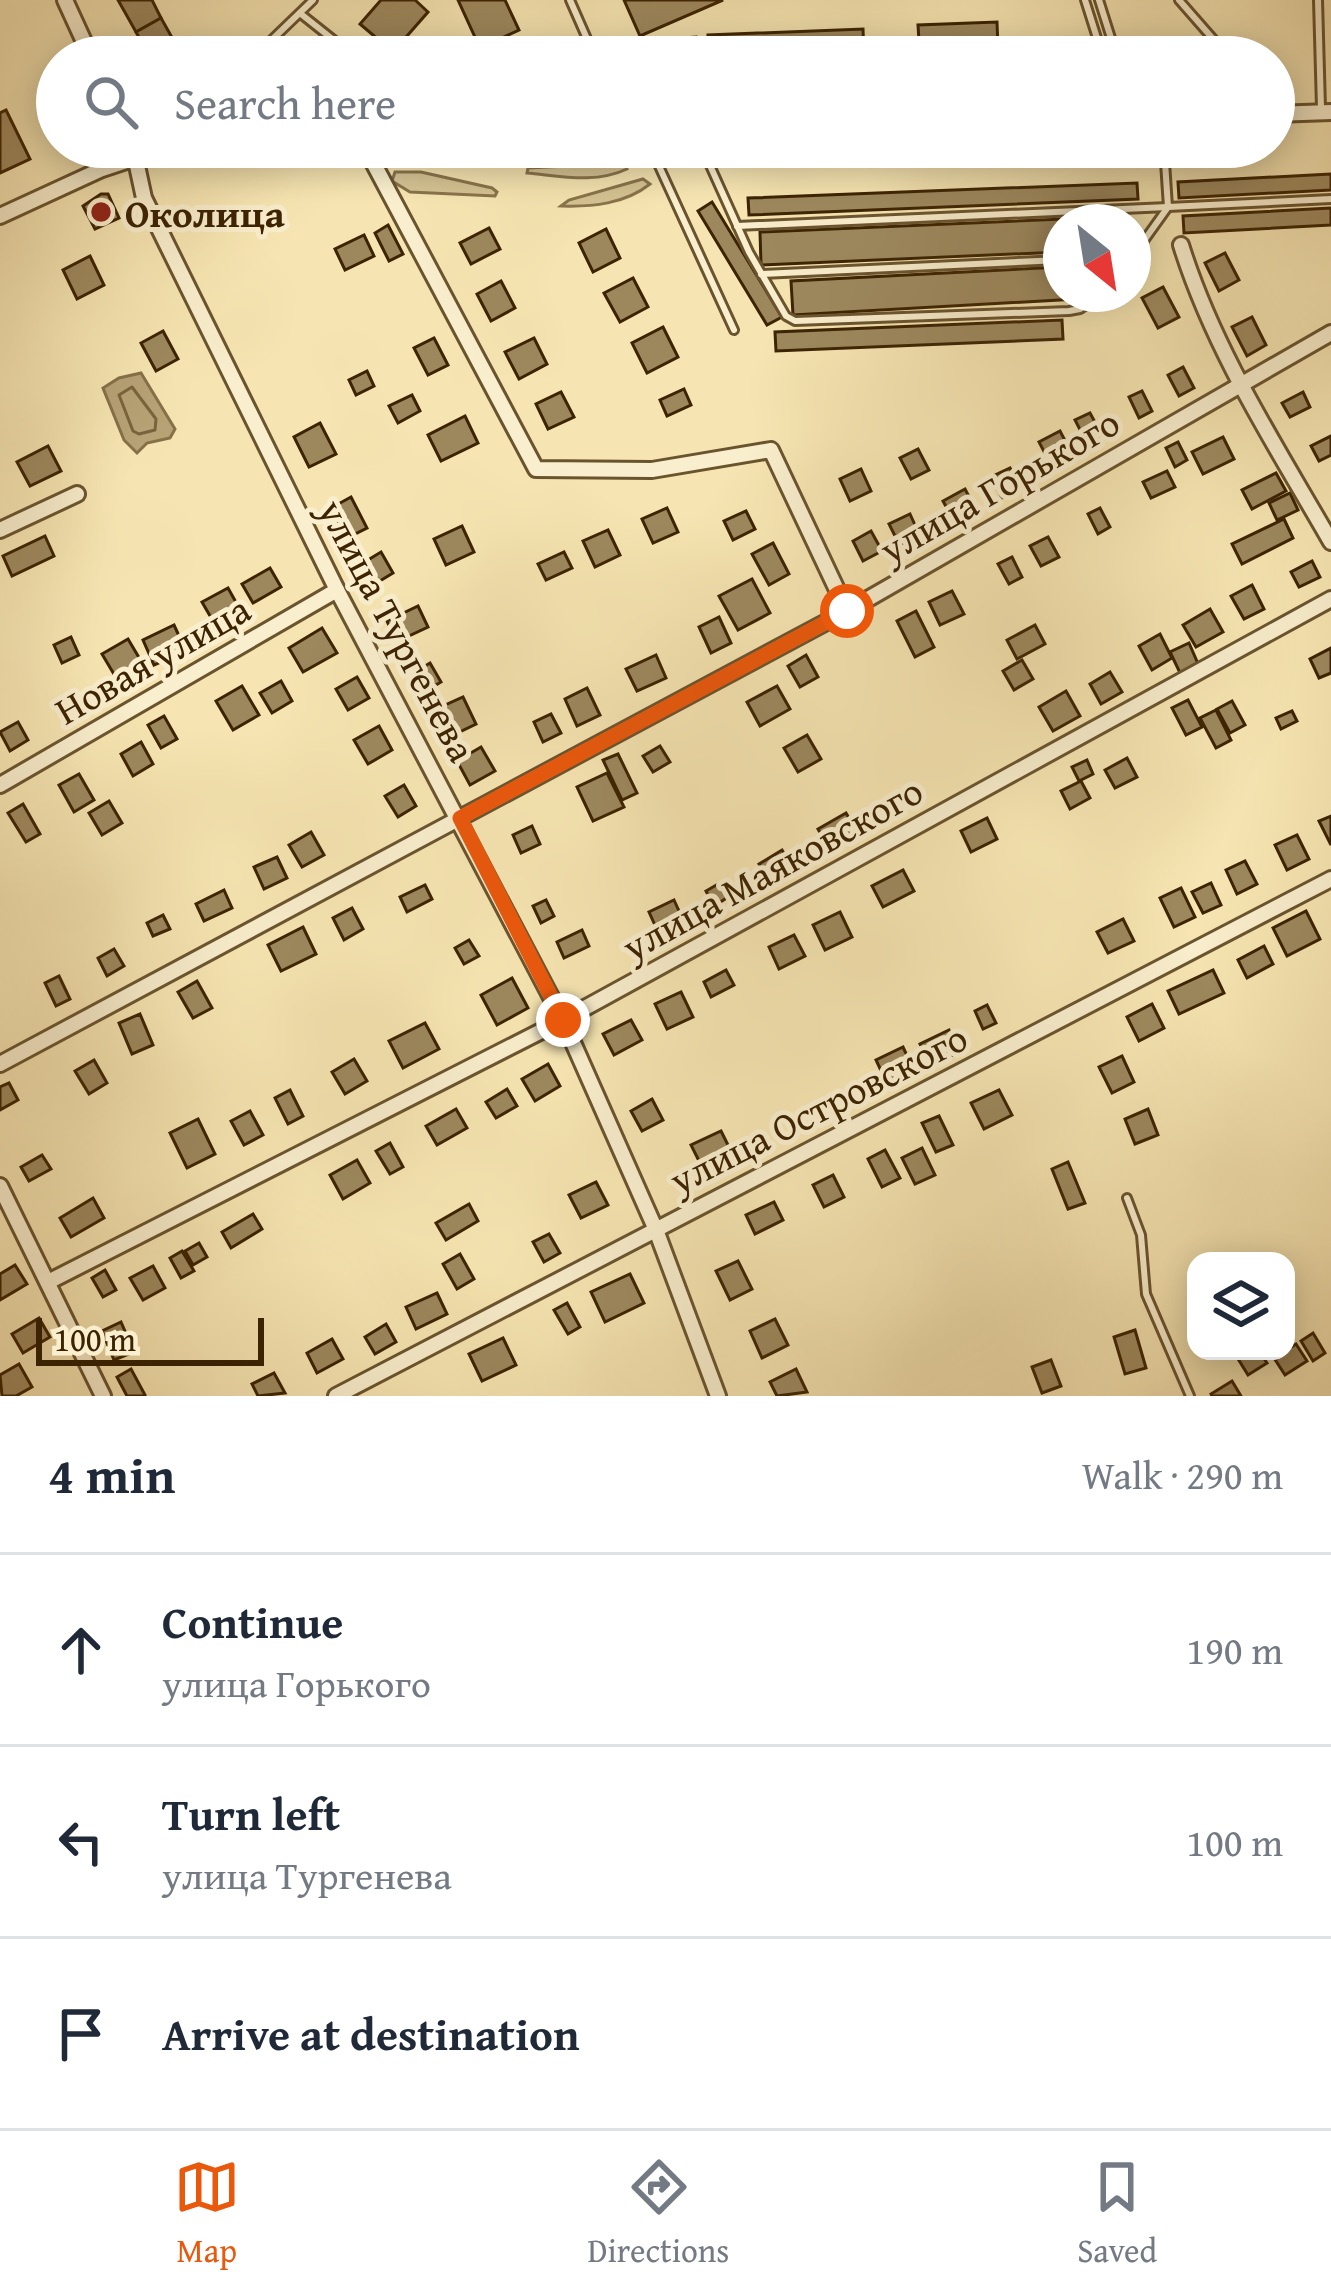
<!DOCTYPE html>
<html lang="en">
<head>
<meta charset="utf-8">
<style>
  body { margin:0; font-family:"Gentium Book Plus",serif; background:#f6f6f7; color:#1f2937 }
  .controls { position:absolute; right:36px; bottom:36px; display:grid; overflow:hidden; border-radius:24px; box-shadow:0 6px 30px #0003 }
  .controls button { width:108px; height:108px; display:grid; place-items:center; padding:0; border:0; border-bottom:3px solid #e0e1e3; background:#fff; color:#1f2937; font:60px sans-serif }
  .compass { position:absolute; left:1043px; top:204px; width:108px; height:108px; border-radius:50%; background:#fff; box-shadow:0 6px 30px #0003; rotate:150deg }
  .scale { position:absolute; left:36px; bottom:30px; width:228px; box-sizing:border-box; padding-left:12px; border:6px solid #3c2302; border-top:0; font-size:33px; line-height:42px; white-space:nowrap; color:#3c2302; -webkit-text-stroke:9px #f9eecd; paint-order:stroke }
  .stop { position:absolute; width:36px; height:36px; margin:-27px; border:9px solid #ea580c; border-radius:50%; background:#fff }
  .stop.end { background:#ea580c; border-color:#fff; box-shadow:0 3px 12px #0008 }
  .list { margin:0; padding:0; list-style:none }
  h2 { display:flex; justify-content:space-between; align-items:center; height:156px; margin:0; padding:0 48px; font-size:51px }
  h2 small { font-size:39px; font-weight:400; color:#747a83 }
  .list li { display:grid; grid-template-columns:78px 1fr auto; gap:36px; align-items:center; box-sizing:border-box; height:192px; padding:0 48px; border-top:3px solid #e0e1e3 }
  .list b { display:block; font-size:45px; white-space:nowrap }
  .list p { margin:0; font-size:39px; white-space:nowrap; color:#747a83 }
  .list em { font-size:39px; font-style:normal; color:#747a83 }
  .icon { flex:none; width:66px; height:66px; fill:none; stroke:currentColor; stroke-width:2; stroke-linecap:round; stroke-linejoin:round }
  .map { position:relative; flex:none; width:1331px; height:1396px; overflow:hidden }
  .search { position:absolute; background:#fff; box-shadow:0 6px 30px #0003; left:36px; right:36px; top:36px; height:132px; display:flex; align-items:center; gap:30px; box-sizing:border-box; padding:0 42px; border-radius:66px; color:#747a83; font-size:45px }
  .sheet { height:732px; background:#fff }
  nav { display:flex; justify-content:space-around; align-items:center; box-sizing:border-box; height:168px; border-top:3px solid #e0e1e3; background:#fff; font-size:33px; color:#747a83 }
  nav a { display:grid; justify-items:center; gap:6px }
  nav .on { color:#ea580c }
  .map>svg:first-child { display:block }
  .green { fill:#d6c494; stroke:#89744b; stroke-width:3 }
  .water { fill:#b7a376; stroke:#867048; stroke-width:3 }
  .lines { fill:none; stroke-linecap:round; stroke-linejoin:round }
  .shore { stroke:#7a633c; stroke-width:3 }
  .building { fill:#9d885e; stroke:#3c2302; stroke-width:3 }
  .lane-casing { stroke:#6a542e; stroke-width:12 }
  .street-casing { stroke:#6a542e; stroke-width:20 }
  .lane { stroke:#f9eecd; stroke-width:6 }
  .street { stroke:#f9eecd; stroke-width:14 }
  .route { stroke:#ea580c; stroke-width:15 }
  .poi-dot { fill:#8f2418; stroke:#f9eecd; stroke-width:4.5 }
  .labels { text-anchor:middle; dominant-baseline:central; stroke-width:10; stroke-linejoin:round; paint-order:stroke }
  .poi-label { font-size:39px; font-weight:bold; fill:#3c2302; stroke:#f9eecd; text-anchor:start }
  .street-label { font-size:39px; fill:#3c2302; stroke:#f9eecd }
</style>
</head>
<body>
<div class="map">
<svg width="1331" height="1396" viewBox="0 0 1331 1396">
  <rect width="100%" height="100%" fill="#f6e5b2"/>
  <filter id="stains"><feTurbulence type="fractalNoise" baseFrequency=".00167" numOctaves="4"/><feColorMatrix values="0 0 0 0 .2 0 0 0 0 .09 0 0 0 0 .02 0 0 0 .5 -.17"/></filter>
  <radialGradient id="worn" r=".72"><stop offset=".6" stop-color="#630" stop-opacity="0"/><stop offset="1" stop-color="#630" stop-opacity=".3"/></radialGradient>
  <g class="green">
    <path d="M 625,163 L 627,169 C 595,184 561,176 527,173 L 528,168 Z"/>
    <polygon points="395,172 421,172 492,188 497,192 495,196 410,192 392,181"/>
    <path d="M 643,179 L 650,184 C 625,204 592,207 561,206 L 569,200 Z"/>
  </g>
  <polygon class="water" points="141,373 175,429 170,438 147,443 137,453 124,440 103,388 119,378"/>
  <g class="lines">
    <polygon class="shore" points="132,387 156,419 155,430 139,434 133,431 119,395"/>
  </g>
  <g class="building">
    <polygon points="118,0 152,0 161,18 136,32"/>
    <polygon points="381,0 415,0 428,12 393,52 360,24"/>
    <polygon points="458,0 505,0 519,30 480,48"/>
    <polygon points="624,0 723,0 640,36"/>
    <polygon points="161,18 179,50 167,57 150,57 136,32"/>
    <polygon points="997,22 998,48 1038,46 1038,57 920,57 918,25"/>
    <polygon points="863,29 864,57 709,57 708,35"/>
    <polygon points="696,37 697,57 665,57 666,39"/>
    <polygon points="6,110 30,159 0,173 0,113"/>
    <polygon points="1331,174 1331,190 1179,198 1178,182"/>
    <polygon points="1137,183 1138,199 749,215 748,198"/>
    <polygon points="101,194 108,194 119,218 95,229 83,206"/>
    <polygon points="712,202 782,317 767,325 698,211"/>
    <polygon points="1331,208 1331,225 1184,233 1183,216"/>
    <polygon points="1111,217 1111,222 1061,222 1061,252 761,265 760,232"/>
    <polygon points="388,225 403,254 389,261 375,233"/>
    <polygon points="489,228 500,249 471,264 460,243"/>
    <polygon points="606,229 620,258 593,272 579,243"/>
    <polygon points="364,235 374,256 345,270 335,249"/>
    <polygon points="1225,253 1239,280 1219,291 1205,263"/>
    <polygon points="90,256 104,285 77,299 63,270"/>
    <polygon points="1061,267 1061,294 1093,294 1094,298 793,315 791,281"/>
    <polygon points="633,278 648,307 620,322 604,293"/>
    <polygon points="501,281 515,308 491,321 477,294"/>
    <polygon points="1163,287 1179,317 1158,328 1142,298"/>
    <polygon points="1252,317 1266,345 1247,356 1232,327"/>
    <polygon points="1062,320 1063,339 776,351 775,332"/>
    <polygon points="663,327 678,357 647,373 632,343"/>
    <polygon points="163,331 178,359 156,371 141,343"/>
    <polygon points="434,338 448,365 428,375 414,348"/>
    <polygon points="534,338 547,364 519,379 505,352"/>
    <polygon points="1183,367 1194,388 1179,396 1168,375"/>
    <polygon points="367,371 374,386 356,395 349,380"/>
    <polygon points="684,389 691,405 667,416 660,400"/>
    <polygon points="1142,391 1152,411 1139,418 1129,397"/>
    <polygon points="561,392 574,417 548,429 536,404"/>
    <polygon points="1303,392 1310,407 1290,417 1282,403"/>
    <polygon points="412,395 420,411 398,423 389,406"/>
    <polygon points="1090,413 1104,439 1089,447 1075,420"/>
    <polygon points="465,416 478,443 441,461 428,435"/>
    <polygon points="320,423 336,454 309,467 294,437"/>
    <polygon points="1060,431 1073,456 1052,467 1039,442"/>
    <polygon points="1331,436 1331,455 1319,461 1311,446"/>
    <polygon points="1223,437 1234,459 1203,474 1192,452"/>
    <polygon points="1178,442 1187,460 1175,467 1166,448"/>
    <polygon points="48,446 61,471 30,486 17,462"/>
    <polygon points="918,449 929,470 911,479 900,458"/>
    <polygon points="1010,468 1020,488 1002,498 991,477"/>
    <polygon points="861,469 871,491 850,501 840,479"/>
    <polygon points="1167,471 1175,487 1151,498 1143,482"/>
    <polygon points="1276,473 1286,491 1252,509 1242,490"/>
    <polygon points="965,489 977,512 955,523 943,501"/>
    <polygon points="1290,493 1298,510 1277,520 1269,503"/>
    <polygon points="351,497 367,528 347,538 331,508"/>
    <polygon points="667,508 678,532 653,543 642,519"/>
    <polygon points="1100,508 1110,527 1098,534 1088,514"/>
    <polygon points="746,511 755,529 733,540 724,521"/>
    <polygon points="910,514 920,536 900,546 889,524"/>
    <polygon points="1284,519 1293,538 1242,564 1232,544"/>
    <polygon points="462,526 474,552 446,565 434,539"/>
    <polygon points="608,530 620,555 595,567 583,541"/>
    <polygon points="871,531 882,551 863,561 853,541"/>
    <polygon points="45,536 54,556 12,576 3,556"/>
    <polygon points="1048,537 1059,557 1041,566 1030,546"/>
    <polygon points="773,543 789,574 769,585 752,554"/>
    <polygon points="381,552 393,573 370,587 358,566"/>
    <polygon points="564,552 572,568 546,580 538,564"/>
    <polygon points="1012,557 1022,577 1009,584 998,564"/>
    <polygon points="1312,561 1320,577 1299,587 1291,572"/>
    <polygon points="270,568 281,587 253,603 242,584"/>
    <polygon points="752,579 770,613 738,630 719,596"/>
    <polygon points="1252,585 1264,609 1244,619 1231,596"/>
    <polygon points="228,588 242,613 217,628 202,602"/>
    <polygon points="952,591 964,614 940,625 929,602"/>
    <polygon points="418,606 428,627 396,642 387,621"/>
    <polygon points="1210,609 1223,632 1196,647 1183,625"/>
    <polygon points="916,611 934,647 915,657 897,621"/>
    <polygon points="719,617 731,643 711,653 699,627"/>
    <polygon points="174,625 186,651 154,665 143,640"/>
    <polygon points="1035,625 1045,644 1017,659 1007,640"/>
    <polygon points="322,628 337,653 303,672 289,648"/>
    <polygon points="1160,634 1172,658 1152,670 1139,646"/>
    <polygon points="71,637 79,655 62,663 54,645"/>
    <polygon points="128,639 144,666 118,681 102,654"/>
    <polygon points="1189,643 1199,666 1181,675 1170,652"/>
    <polygon points="1331,648 1331,673 1319,678 1310,659"/>
    <polygon points="656,655 666,678 637,691 626,669"/>
    <polygon points="806,655 818,677 800,687 788,666"/>
    <polygon points="1022,660 1033,679 1014,690 1003,671"/>
    <polygon points="430,663 441,682 426,691 415,672"/>
    <polygon points="1110,672 1122,692 1101,704 1090,684"/>
    <polygon points="357,677 369,698 348,710 336,689"/>
    <polygon points="281,681 292,701 272,713 260,693"/>
    <polygon points="242,686 259,715 233,730 216,701"/>
    <polygon points="777,686 790,709 760,726 747,702"/>
    <polygon points="587,688 600,715 577,726 565,699"/>
    <polygon points="1066,691 1080,716 1053,731 1039,707"/>
    <polygon points="463,697 476,724 445,739 432,711"/>
    <polygon points="1188,700 1202,727 1186,735 1172,708"/>
    <polygon points="1232,701 1245,725 1230,733 1217,709"/>
    <polygon points="1216,710 1231,740 1216,748 1200,718"/>
    <polygon points="1292,711 1297,721 1281,729 1276,718"/>
    <polygon points="551,714 561,733 543,742 534,722"/>
    <polygon points="164,716 177,739 161,748 148,725"/>
    <polygon points="18,722 28,740 10,751 0,732"/>
    <polygon points="379,726 392,750 368,764 354,740"/>
    <polygon points="807,735 821,759 798,772 784,748"/>
    <polygon points="141,742 153,764 133,776 121,754"/>
    <polygon points="660,746 670,762 653,772 643,756"/>
    <polygon points="481,747 495,771 470,785 457,761"/>
    <polygon points="618,754 637,793 622,800 603,760"/>
    <polygon points="1127,758 1137,777 1115,788 1105,770"/>
    <polygon points="1087,760 1093,774 1079,781 1072,767"/>
    <polygon points="607,773 624,807 593,821 577,787"/>
    <polygon points="79,774 94,800 74,812 59,785"/>
    <polygon points="1081,781 1090,798 1070,809 1061,791"/>
    <polygon points="404,785 416,806 398,817 385,796"/>
    <polygon points="109,801 122,823 102,835 89,813"/>
    <polygon points="23,804 40,834 26,842 8,813"/>
    <polygon points="846,813 858,834 830,850 818,829"/>
    <polygon points="1331,816 1331,845 1319,821"/>
    <polygon points="987,818 997,839 971,852 961,831"/>
    <polygon points="532,826 540,844 521,853 513,835"/>
    <polygon points="311,832 324,855 302,867 289,845"/>
    <polygon points="1297,835 1309,859 1287,870 1275,845"/>
    <polygon points="782,850 792,867 769,880 759,864"/>
    <polygon points="277,857 287,878 264,889 254,867"/>
    <polygon points="1245,861 1257,884 1237,894 1226,870"/>
    <polygon points="903,870 914,891 883,907 872,886"/>
    <polygon points="725,880 733,894 714,906 706,891"/>
    <polygon points="1211,883 1221,905 1203,913 1192,892"/>
    <polygon points="425,885 432,899 407,912 400,897"/>
    <polygon points="1181,888 1195,917 1174,927 1160,898"/>
    <polygon points="224,890 232,908 204,921 196,904"/>
    <polygon points="546,900 554,916 541,923 533,906"/>
    <polygon points="674,900 684,922 659,934 649,912"/>
    <polygon points="352,908 363,929 344,940 333,918"/>
    <polygon points="1306,911 1320,939 1287,956 1273,928"/>
    <polygon points="840,912 852,937 825,950 813,925"/>
    <polygon points="163,915 170,929 153,936 147,923"/>
    <polygon points="1123,919 1134,941 1108,953 1097,932"/>
    <polygon points="303,927 316,954 281,971 268,945"/>
    <polygon points="582,930 589,946 564,958 557,942"/>
    <polygon points="794,935 805,956 779,969 769,947"/>
    <polygon points="469,940 479,956 464,964 455,948"/>
    <polygon points="1264,946 1273,964 1247,978 1238,960"/>
    <polygon points="114,949 124,966 107,976 98,958"/>
    <polygon points="726,970 734,985 711,997 704,982"/>
    <polygon points="1213,970 1224,993 1179,1014 1168,991"/>
    <polygon points="59,976 70,999 56,1006 45,983"/>
    <polygon points="512,978 528,1008 497,1025 481,995"/>
    <polygon points="197,981 212,1008 193,1018 178,992"/>
    <polygon points="681,992 693,1017 667,1029 655,1004"/>
    <polygon points="1152,1004 1164,1028 1139,1041 1127,1017"/>
    <polygon points="987,1005 996,1023 983,1029 975,1011"/>
    <polygon points="140,1014 153,1045 132,1054 119,1023"/>
    <polygon points="631,1020 642,1040 614,1055 603,1034"/>
    <polygon points="425,1023 439,1049 403,1068 389,1041"/>
    <polygon points="949,1030 959,1052 930,1066 920,1044"/>
    <polygon points="903,1047 916,1075 889,1088 876,1060"/>
    <polygon points="1122,1056 1134,1082 1112,1093 1099,1067"/>
    <polygon points="354,1059 367,1081 345,1094 332,1072"/>
    <polygon points="94,1060 107,1083 89,1094 75,1071"/>
    <polygon points="548,1064 560,1086 535,1101 522,1079"/>
    <polygon points="9,1083 18,1100 0,1110 0,1087"/>
    <polygon points="507,1089 517,1106 496,1118 486,1102"/>
    <polygon points="290,1090 303,1116 288,1124 275,1098"/>
    <polygon points="999,1090 1012,1115 984,1129 971,1103"/>
    <polygon points="652,1099 663,1120 642,1131 631,1111"/>
    <polygon points="456,1109 467,1128 437,1145 426,1126"/>
    <polygon points="1148,1109 1158,1135 1135,1144 1125,1119"/>
    <polygon points="250,1111 263,1135 244,1145 231,1121"/>
    <polygon points="939,1116 953,1145 936,1152 922,1123"/>
    <polygon points="198,1119 215,1154 187,1168 170,1133"/>
    <polygon points="721,1131 732,1153 702,1167 691,1145"/>
    <polygon points="390,1143 403,1167 390,1174 376,1151"/>
    <polygon points="922,1148 935,1175 915,1184 902,1158"/>
    <polygon points="885,1150 900,1178 882,1187 868,1159"/>
    <polygon points="42,1155 51,1169 29,1181 21,1167"/>
    <polygon points="357,1160 370,1183 343,1199 330,1175"/>
    <polygon points="1068,1162 1085,1203 1068,1209 1052,1169"/>
    <polygon points="833,1175 844,1197 824,1207 813,1185"/>
    <polygon points="596,1182 608,1205 581,1218 569,1195"/>
    <polygon points="93,1198 104,1218 71,1237 60,1218"/>
    <polygon points="774,1202 783,1220 755,1234 746,1215"/>
    <polygon points="469,1204 478,1221 446,1240 436,1223"/>
    <polygon points="253,1214 262,1229 231,1248 222,1232"/>
    <polygon points="549,1234 560,1253 544,1262 533,1242"/>
    <polygon points="199,1243 207,1257 193,1265 185,1251"/>
    <polygon points="182,1251 194,1271 181,1278 170,1258"/>
    <polygon points="460,1254 474,1279 457,1289 443,1264"/>
    <polygon points="738,1261 752,1289 730,1300 716,1271"/>
    <polygon points="15,1265 27,1284 0,1300 0,1274"/>
    <polygon points="153,1266 165,1288 143,1300 130,1278"/>
    <polygon points="105,1270 116,1290 103,1297 92,1278"/>
    <polygon points="630,1274 644,1303 605,1322 591,1292"/>
    <polygon points="437,1293 447,1314 416,1329 406,1307"/>
    <polygon points="567,1303 580,1327 568,1334 554,1310"/>
    <polygon points="39,1318 50,1337 23,1353 12,1334"/>
    <polygon points="775,1319 788,1345 762,1358 750,1331"/>
    <polygon points="121,1322 134,1352 114,1360 102,1331"/>
    <polygon points="386,1324 396,1342 375,1354 365,1337"/>
    <polygon points="1135,1330 1146,1368 1125,1374 1114,1337"/>
    <polygon points="1313,1333 1325,1353 1313,1361 1301,1341"/>
    <polygon points="503,1338 516,1365 482,1381 469,1354"/>
    <polygon points="332,1339 343,1359 317,1373 307,1353"/>
    <polygon points="1296,1344 1307,1361 1285,1375 1274,1358"/>
    <polygon points="1240,1351 1259,1351 1267,1363 1248,1375 1235,1354"/>
    <polygon points="1051,1360 1061,1386 1042,1393 1032,1367"/>
    <polygon points="19,1364 32,1387 16,1396 2,1396 0,1375"/>
    <polygon points="131,1369 145,1395 144,1396 127,1396 117,1377"/>
    <polygon points="796,1369 807,1392 777,1396 770,1382"/>
    <polygon points="274,1373 285,1393 258,1396 252,1384"/>
    <polygon points="1232,1381 1241,1396 1212,1396 1211,1394"/>
  </g>
  <g class="lines">
    <defs>
      <g id="lane">
        <polyline points="570,0 595,57"/>
        <polyline points="1085,0 1103,57"/>
        <polyline points="1099,0 1117,57"/>
        <polyline points="1179,0 1214,40 1216,57"/>
        <polyline points="1318,0 1321,108"/>
        <polyline points="301,14 355,57"/>
        <polyline points="254,57 313,0"/>
        <polyline points="449,57 589,43"/>
        <polyline points="639,147 658,164 734,330"/>
        <polyline points="705,147 708,161 749,252 786,316 795,321 1069,311 1080,309 1102,294"/>
        <polyline points="1164,147 1168,207 1331,199"/>
        <polyline points="737,226 1168,207"/>
        <polyline points="1133,256 1168,207"/>
        <polyline points="761,274 1061,260"/>
        <polyline points="1127,1198 1141,1235 1146,1294 1190,1396"/>
      </g>
      <g id="street">
        <polyline points="65,0 91,57"/>
        <polyline points="1274,114 1331,112"/>
        <polyline points="133,147 144,198 337,590 563,1020 656,1230 718,1396"/>
        <polyline points="367,151 536,469 652,470 771,450 847,611"/>
        <polyline points="0,216 102,169 150,153 454,147"/>
        <path d="M 1181,245 C 1214,351 1276,446 1331,542"/>
        <polyline points="0,530 77,494"/>
        <polyline points="0,785 337,590"/>
        <polyline points="0,1064 847,611 1331,333"/>
        <polyline points="0,1186 103,1396"/>
        <polyline points="48,1282 563,1020 1331,599"/>
        <polyline points="336,1396 1331,879"/>
      </g>
    </defs>
    <use href="#lane" class="lane-casing"/>
    <use href="#street" class="street-casing"/>
    <use href="#lane" class="lane"/>
    <use href="#street" class="street"/>
  </g>
  <g class="lines">
    <polyline class="route" points="563,1020 460,818 847,611"/>
  </g>
  <circle class="poi-dot" cx="101" cy="212" r="12"/>
  <g class="labels">
    <g class="poi-label">
      <text x="125" y="212">Околица</text>
    </g>
    <g class="street-label">
      <text transform="translate(999 485) rotate(-30)">улица Горького</text>
      <text transform="translate(398 630) rotate(62)">улица Тургенева</text>
      <text transform="translate(152 659) rotate(-30)">Новая улица</text>
      <text transform="translate(772 868) rotate(-29)">улица Маяковского</text>
      <text transform="translate(818 1108) rotate(-27)">улица Островского</text>
    </g>
  </g>
  <rect width="100%" height="100%" filter="url(#stains)"/>
  <rect width="100%" height="100%" fill="url(#worn)"/>
</svg>
<div class="controls">
<button><svg class="icon" aria-label="layers" viewBox="0 0 24 24"><path d="M12 4l9 5-9 5-9-5zM3 14l9 5 9-5"/></svg></button>
</div>
<svg class="compass" viewBox="-18 -18 36 36"><path d="M0-13l5 13h-10z" fill="#e53935"/><path d="M0 13l5-13h-10z" fill="#747a83"/></svg>
<div class="scale">100 m</div>
<div class="stop" style="left:847px;top:611px"></div>
<div class="stop end" style="left:563px;top:1020px"></div>
<div class="search"><svg class="icon" aria-label="search" viewBox="0 0 24 24"><circle cx="10" cy="10" r="6"/><path d="M15 15l6 6"/></svg>Search here</div>
</div>
<section class="sheet">
<h2>4 min<small>Walk · 290 m</small></h2>
<ul class="list">
<li><svg class="icon" aria-label="ahead" viewBox="0 0 24 24"><path d="M12 20V5M6 11l6-6 6 6"/></svg><div><b>Continue</b><p>улица Горького</p></div><em>190 m</em></li>
<li><svg class="icon" aria-label="left" viewBox="0 0 24 24"><path d="M17 20v-9H6M10 6l-5 5 5 5"/></svg><div><b>Turn left</b><p>улица Тургенева</p></div><em>100 m</em></li>
<li><svg class="icon" aria-label="arrive" viewBox="0 0 24 24"><path d="M6 21V4h12l-3 4 3 4H6"/></svg><div><b>Arrive at destination</b></div></li>
</ul>
</section>
<nav>
<a class="on"><svg class="icon" aria-label="map" viewBox="0 0 24 24"><path d="M3 6l6-2 6 2 6-2v14l-6 2-6-2-6 2zM9 4v14M15 6v14"/></svg>Map</a>
<a><svg class="icon" aria-label="directions" viewBox="0 0 24 24"><path d="M12 3l9 9-9 9-9-9zM9 14v-3h6M13 9l2 2-2 2"/></svg>Directions</a>
<a><svg class="icon" aria-label="saved" viewBox="0 0 24 24"><path d="M7 4h10v16l-5-4-5 4z"/></svg>Saved</a>
</nav>
</body>
</html>
